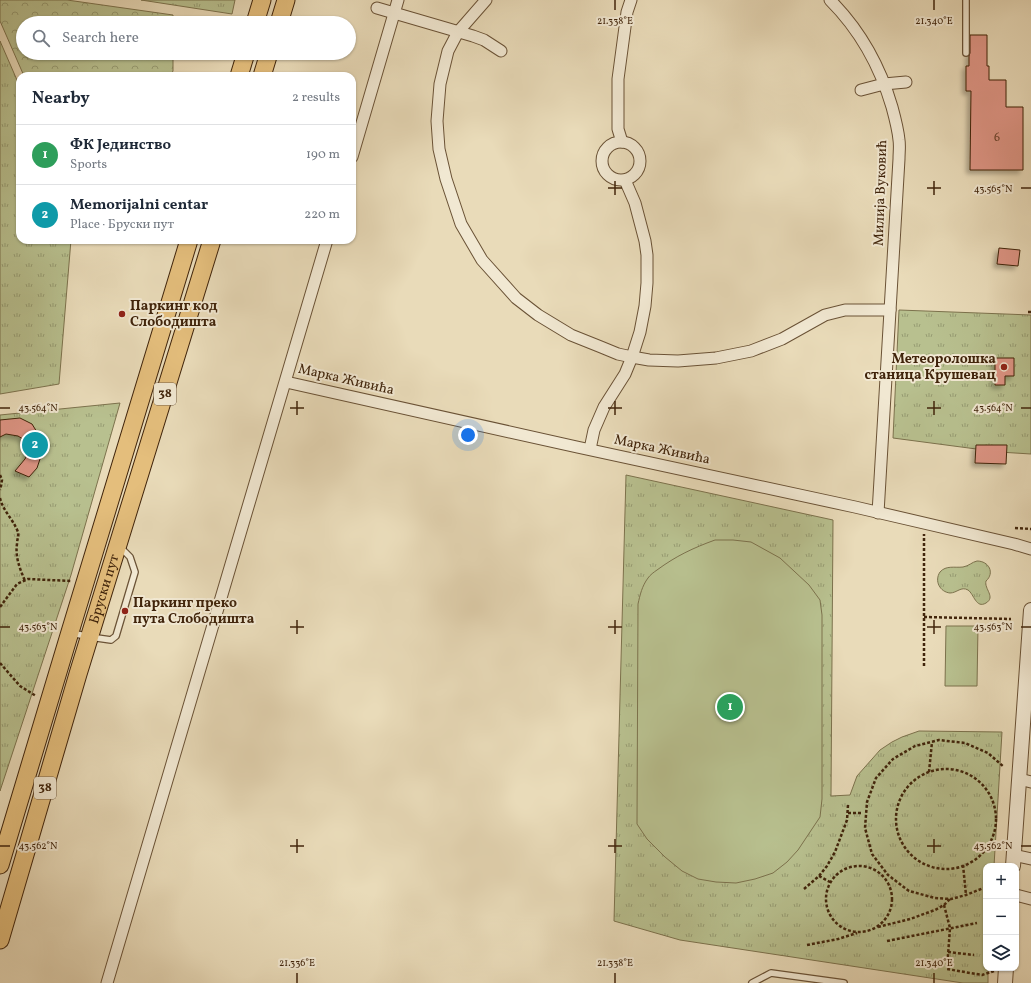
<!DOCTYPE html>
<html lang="en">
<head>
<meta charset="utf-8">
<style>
  body { margin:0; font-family:Vollkorn,serif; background:#f6f6f7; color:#1f2937 }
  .controls { position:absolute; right:12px; bottom:12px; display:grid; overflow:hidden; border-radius:8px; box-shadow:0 1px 3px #0004 }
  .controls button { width:36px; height:36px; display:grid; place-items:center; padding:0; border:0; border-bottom:1px solid #e0e1e3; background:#fff; color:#1f2937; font:20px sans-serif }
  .you { position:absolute; left:468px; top:435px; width:14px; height:14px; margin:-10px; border:3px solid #fff; border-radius:50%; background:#1a73e8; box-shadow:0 0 0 6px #1a73e833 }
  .badge { display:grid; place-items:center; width:26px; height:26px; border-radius:50%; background:#8f2418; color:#fff; font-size:13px; font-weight:700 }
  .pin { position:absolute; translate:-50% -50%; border:2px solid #fff; box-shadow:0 1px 4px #0006 }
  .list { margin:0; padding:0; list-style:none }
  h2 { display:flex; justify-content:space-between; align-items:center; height:52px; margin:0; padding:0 16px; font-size:17px }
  h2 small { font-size:13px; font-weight:400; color:#747a83 }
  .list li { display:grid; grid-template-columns:26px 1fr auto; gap:12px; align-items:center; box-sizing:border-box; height:60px; padding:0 16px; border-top:1px solid #e0e1e3 }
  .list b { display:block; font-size:15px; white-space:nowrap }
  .list p { margin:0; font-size:13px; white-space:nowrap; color:#747a83 }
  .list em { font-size:13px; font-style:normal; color:#747a83 }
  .icon { flex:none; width:22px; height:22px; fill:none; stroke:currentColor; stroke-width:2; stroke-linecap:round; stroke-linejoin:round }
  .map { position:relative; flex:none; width:1031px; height:983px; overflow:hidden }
  .search { position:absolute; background:#fff; box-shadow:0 1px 3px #0004; left:16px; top:16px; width:340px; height:44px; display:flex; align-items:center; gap:10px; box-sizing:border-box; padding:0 14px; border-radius:22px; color:#747a83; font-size:15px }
  .panel { position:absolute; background:#fff; box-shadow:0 1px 3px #0004; left:16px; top:72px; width:340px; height:172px; border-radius:12px }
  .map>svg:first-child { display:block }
  .grass { fill:url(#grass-tufts); stroke:#7c724d }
  .forest { fill:url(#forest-crowns); stroke:#7c724d }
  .pitch { fill:#b8c08f; stroke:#7c724d }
  .building { fill:#de9585; stroke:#40240b; filter:url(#shadow) }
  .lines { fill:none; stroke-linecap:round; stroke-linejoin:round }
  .service-casing { stroke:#6a5236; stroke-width:8 }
  .minor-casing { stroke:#6a5236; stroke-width:13 }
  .tertiary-casing { stroke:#6a5236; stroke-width:16 }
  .primary-casing { stroke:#40240b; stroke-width:19 }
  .path { stroke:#40240b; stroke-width:2.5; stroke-dasharray:3 2; stroke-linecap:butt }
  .service { stroke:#f1e8d2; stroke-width:5.5 }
  .minor { stroke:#f1e8d2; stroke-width:11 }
  .tertiary { stroke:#f1e8d2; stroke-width:14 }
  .primary { stroke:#e4be7c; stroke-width:17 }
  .ticks { fill:none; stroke:#40240b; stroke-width:1.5 }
  .poi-dot { fill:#8f2418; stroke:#f1e8d2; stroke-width:1.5 }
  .labels { text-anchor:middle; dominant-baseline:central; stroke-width:4; stroke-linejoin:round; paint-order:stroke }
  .number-label { font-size:12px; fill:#68402a }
  .shield { fill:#f1e8d2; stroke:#755f47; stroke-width:1 }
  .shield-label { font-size:13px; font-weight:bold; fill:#40240b }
  .street-label { font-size:14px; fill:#40240b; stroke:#f1e8d2 }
  .poi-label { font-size:14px; font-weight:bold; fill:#40240b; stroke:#f1e8d2; text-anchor:start }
  .ticks-label { font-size:10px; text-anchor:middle; fill:#40240b; stroke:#f1e8d2; stroke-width:4; stroke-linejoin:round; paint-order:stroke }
</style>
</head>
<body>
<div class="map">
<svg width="1031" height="983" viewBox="0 0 1031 983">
  <defs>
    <pattern id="grass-tufts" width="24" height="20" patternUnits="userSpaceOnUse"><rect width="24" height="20" fill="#b8c08f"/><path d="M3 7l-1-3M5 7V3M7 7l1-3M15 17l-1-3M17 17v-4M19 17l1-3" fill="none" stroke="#979c73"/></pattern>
    <pattern id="forest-crowns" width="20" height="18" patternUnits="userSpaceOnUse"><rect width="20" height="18" fill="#b8c08f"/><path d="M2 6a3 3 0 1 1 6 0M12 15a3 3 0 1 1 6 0" fill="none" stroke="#979c73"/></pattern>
    <filter id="shadow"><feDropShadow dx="-3.5" dy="3.5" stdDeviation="2" flood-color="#0004"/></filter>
  </defs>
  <rect width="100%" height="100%" fill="#e9dbb9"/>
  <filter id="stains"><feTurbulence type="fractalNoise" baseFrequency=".005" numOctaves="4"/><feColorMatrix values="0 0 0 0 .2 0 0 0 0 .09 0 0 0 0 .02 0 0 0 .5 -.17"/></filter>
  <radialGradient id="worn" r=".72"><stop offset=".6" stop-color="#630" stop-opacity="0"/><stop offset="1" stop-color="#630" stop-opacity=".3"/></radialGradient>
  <g class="grass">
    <polygon points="141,0 235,0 232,14"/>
    <polygon points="0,41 20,87 20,240 71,240 59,384 0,394"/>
    <polygon points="899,310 1031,315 1031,454 999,452 893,438"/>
    <polygon points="120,403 71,575 0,791 0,415"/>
    <polygon points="626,475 833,520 831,796 850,795 857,776 880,750 892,742 902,737 919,731 1002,732 994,866 986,866 986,968 988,968 988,983 963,983 680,940 614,921"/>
    <path d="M 977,561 C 989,561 995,573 986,581 C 984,589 996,597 986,603 C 976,609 974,594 968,590 C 961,586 957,593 950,593 C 940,592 934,581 940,572 C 946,565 955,568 963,567 C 969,566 972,562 977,561 Z"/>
  </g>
  <polygon class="forest" points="0,0 67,0 173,15 173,23 23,23 23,53 173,53 173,71 170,76 24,76 0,21"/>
  <g class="pitch">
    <path d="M 715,540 L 733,540 L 751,542 L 780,558 L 809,585 L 820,600 L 822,615 L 822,799 L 820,817 L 798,850 L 787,862 L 773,873 L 755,879 L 736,883 L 716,882 L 698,879 L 682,871 L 665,857 L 647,839 L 637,824 L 638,604 C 640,595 642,586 648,578 C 650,575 654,572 657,570 C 676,556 693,548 715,540 Z"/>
    <polygon points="946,626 978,626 977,686 945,686"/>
  </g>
  <g class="building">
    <polygon points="970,35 987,35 987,66 989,66 989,80 1006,80 1006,107 1023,107 1023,170 970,170 971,91 966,91 966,66 969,66 969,56 970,53"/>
    <polygon points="999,248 1020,250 1018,266 997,264"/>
    <polygon points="995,358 1014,358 1014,376 1005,376 1005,385 995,385"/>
    <polygon points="20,418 32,424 40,437 42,453 37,468 29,477 15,471 25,459 30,449 26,441 18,436 6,434 0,437 0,420"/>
    <polygon points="976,445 1007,445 1006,464 975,463"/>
  </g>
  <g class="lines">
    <defs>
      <g id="service">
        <polyline points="966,53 966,0"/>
        <polyline points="72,633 90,637 111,640 116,636 135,572 130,557 124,551 119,549"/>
        <polyline points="752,983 771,973 844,983"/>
      </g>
      <g id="minor">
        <polyline points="486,0 458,32 448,51 440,84 437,121 439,149 446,179 461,224 482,260 516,298 538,315 571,335 601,347 618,354 632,357 649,360 678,361 716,358 751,351 782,339 825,315 845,310 890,310"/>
        <path d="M 830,0 C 861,31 880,66 892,107 C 895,118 898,129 899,140 C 900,146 899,152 899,159 L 878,513"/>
        <polyline points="377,8 473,36 484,40 501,51"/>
        <polyline points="861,90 884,84 906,82"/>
        <polyline points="622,142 618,129 618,79 627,12 631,0"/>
        <circle cx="621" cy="161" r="19"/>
        <polyline points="352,157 398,0"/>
        <polyline points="286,382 577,447 855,507 1014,544 1031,549"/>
        <polyline points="590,449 594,430 604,407 625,374 632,357 640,332 645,306 647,283 647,255 645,241 635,203 625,180"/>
        <polyline points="1019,779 1031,782"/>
        <polyline points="1013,855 1031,859"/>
        <polyline points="1016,895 1031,899"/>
        <polyline points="107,983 327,240"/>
      </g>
      <g id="tertiary">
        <polyline points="1013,866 1031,610"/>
        <polyline points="1005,983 1006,968"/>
      </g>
      <g id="primary">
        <polyline points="255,23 262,0"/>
        <polyline points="279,23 286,0"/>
        <polyline points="239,76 246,53"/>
        <polyline points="262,76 269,53"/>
        <polyline points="0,865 70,632 189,240"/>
        <path id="s1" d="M 0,940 L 78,674 L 212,240"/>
      </g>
    </defs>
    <use href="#service" class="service-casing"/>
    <use href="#minor" class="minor-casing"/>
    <use href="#tertiary" class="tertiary-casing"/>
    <use href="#primary" class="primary-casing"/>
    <g class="path">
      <polyline points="1028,312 1031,312"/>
      <polyline points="0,475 2,480 0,490"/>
      <path d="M 0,498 C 3,511 13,519 18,532 C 19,536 17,539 17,544 C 15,557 20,569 25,581"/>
      <polyline points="1015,528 1031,529"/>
      <polyline points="0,607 17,584 28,579 71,581"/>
      <polyline points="924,617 1011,619"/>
      <polyline points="0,663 20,686 36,696"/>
      <polyline points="924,666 924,534"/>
      <circle cx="946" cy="819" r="50"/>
      <polyline points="929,772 932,742"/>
      <polyline points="848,813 863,813"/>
      <polyline points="963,865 966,895"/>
      <circle cx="859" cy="899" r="33"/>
      <polyline points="819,876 830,882"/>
      <polyline points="986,887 966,895 951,899 935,898 909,891 888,875 872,854 865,828 867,802 876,778 893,759 915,746 939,740 965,743 988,753 1004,767"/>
      <polyline points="804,889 819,876 827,866 835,852 847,820 848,805"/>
      <polyline points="944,905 950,928 947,969 982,975 994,971"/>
      <polyline points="878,927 910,919 935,910 944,905 950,899"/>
      <polyline points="887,941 977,923"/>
      <polyline points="807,945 838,939 857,933"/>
      <polyline points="948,952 974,955"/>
    </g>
    <use href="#service" class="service"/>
    <use href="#minor" class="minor"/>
    <use href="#tertiary" class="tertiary"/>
    <use href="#primary" class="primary"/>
  </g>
  <path class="ticks" d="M 615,0 L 615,10M 934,0 L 934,10M 615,181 L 615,195M 934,181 L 934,195M 608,188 L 622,188M 927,188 L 941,188M 1021,188 L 1031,188M 297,401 L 297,415M 615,401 L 615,415M 934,401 L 934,415M 0,408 L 10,408M 290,408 L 304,408M 608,408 L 622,408M 927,408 L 941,408M 1021,408 L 1031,408M 297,620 L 297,634M 615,620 L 615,634M 934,620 L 934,634M 0,627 L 10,627M 290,627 L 304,627M 608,627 L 622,627M 927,627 L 941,627M 1021,627 L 1031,627M 297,839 L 297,853M 615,839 L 615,853M 934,839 L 934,853M 0,846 L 10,846M 290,846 L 304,846M 608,846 L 622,846M 927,846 L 941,846M 1021,846 L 1031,846M 297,973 L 297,983M 615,973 L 615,983M 934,973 L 934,983"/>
  <g class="poi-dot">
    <circle cx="122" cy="314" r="4"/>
    <circle cx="1004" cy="367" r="4"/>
    <circle cx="125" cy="611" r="4"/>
  </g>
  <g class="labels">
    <g class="number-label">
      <text x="997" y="138">6</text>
    </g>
    <g class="shield">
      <rect x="154" y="383" width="22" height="22" rx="3"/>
      <rect x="34" y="777" width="22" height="22" rx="3"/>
    </g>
    <g class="shield-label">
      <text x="165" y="394">38</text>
      <text x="45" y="788">38</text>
    </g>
    <g class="street-label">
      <text transform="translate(881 193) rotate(-88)">Милија Вуковић</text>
      <text transform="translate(346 380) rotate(13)">Марка Живића</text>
      <text transform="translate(662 450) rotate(12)">Марка Живића</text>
      <text stroke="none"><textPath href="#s1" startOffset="366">Бруски пут</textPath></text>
    </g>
    <g class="poi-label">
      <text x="130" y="306">Паркинг код<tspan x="130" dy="16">Слободишта</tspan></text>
      <text x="996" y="359" text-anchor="end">Метеоролошка<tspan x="996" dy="16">станица Крушевац</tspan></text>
      <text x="133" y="603">Паркинг преко<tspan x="133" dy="16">пута Слободишта</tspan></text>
    </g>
  </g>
  <g class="ticks-label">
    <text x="615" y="24">21.338°E</text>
    <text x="934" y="24">21.340°E</text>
    <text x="993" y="192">43.565°N</text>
    <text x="38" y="411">43.564°N</text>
    <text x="993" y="411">43.564°N</text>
    <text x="38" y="630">43.563°N</text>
    <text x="993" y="630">43.563°N</text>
    <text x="38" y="849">43.562°N</text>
    <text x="993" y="849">43.562°N</text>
    <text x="297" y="966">21.336°E</text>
    <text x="615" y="966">21.338°E</text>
    <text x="934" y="966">21.340°E</text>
  </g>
  <rect width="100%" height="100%" filter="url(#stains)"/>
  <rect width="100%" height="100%" fill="url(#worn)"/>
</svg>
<div class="controls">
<button>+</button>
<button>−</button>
<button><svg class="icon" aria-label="layers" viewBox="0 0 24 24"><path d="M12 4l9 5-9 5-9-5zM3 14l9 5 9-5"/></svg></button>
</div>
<div class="you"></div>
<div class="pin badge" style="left:730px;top:707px;background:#2e9e5b">1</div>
<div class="pin badge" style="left:35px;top:445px;background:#0f9aa8">2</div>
<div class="search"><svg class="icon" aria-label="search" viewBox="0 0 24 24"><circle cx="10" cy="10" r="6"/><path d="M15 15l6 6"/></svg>Search here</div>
<section class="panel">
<h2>Nearby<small>2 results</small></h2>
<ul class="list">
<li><span class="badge" style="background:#2e9e5b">1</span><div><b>ФК Јединство</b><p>Sports</p></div><em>190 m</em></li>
<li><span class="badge" style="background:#0f9aa8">2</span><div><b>Memorijalni centar</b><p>Place · Бруски пут</p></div><em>220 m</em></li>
</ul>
</section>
</div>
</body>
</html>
